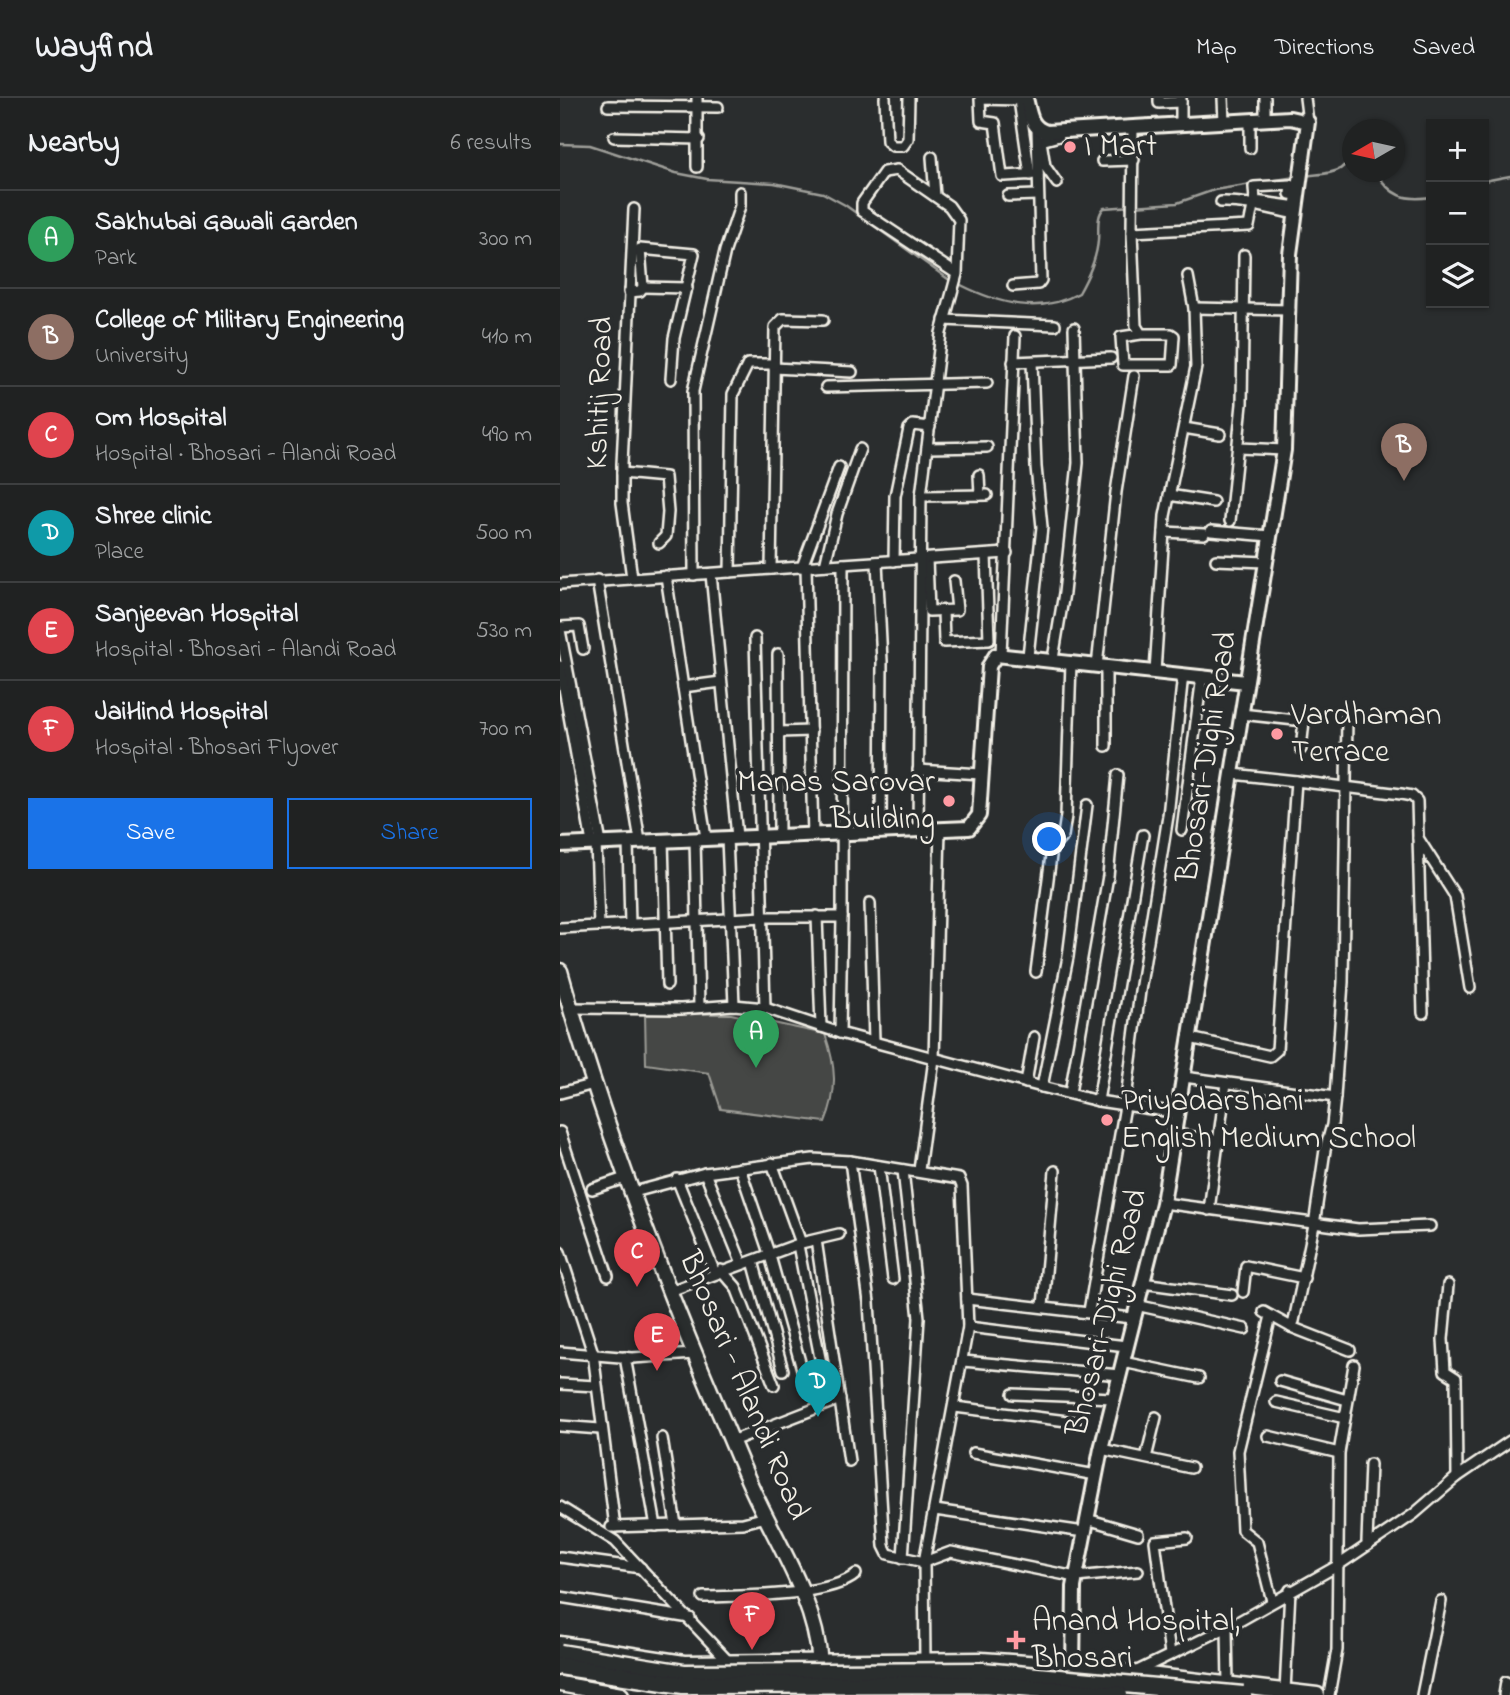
<!DOCTYPE html>
<html lang="en">
<head>
<meta charset="utf-8">
<style>
  body { margin:0; font-family:"Indie Flower",sans-serif; background:#282a2a; color:#f1f3f6 }
  .controls { position:absolute; right:21px; top:21px; display:grid; overflow:hidden; border-radius:0px; box-shadow:0 2px 5px #0004 }
  .controls button { width:63px; height:63px; display:grid; place-items:center; padding:0; border:0; border-bottom:2px solid #3d3f40; background:#202222; color:#f1f3f6; font:35px sans-serif }
  .compass { position:absolute; left:782px; top:21px; width:63px; height:63px; border-radius:50%; background:#202222; box-shadow:0 2px 5px #0004; rotate:261deg }
  .you { position:absolute; left:490px; top:742px; width:24px; height:24px; margin:-18px; border:5px solid #fff; border-radius:50%; background:#1a73e8; box-shadow:0 0 0 10px #1a73e833 }
  .badge { display:grid; place-items:center; width:46px; height:46px; border-radius:50%; background:#1a73e8; color:#fff; font-size:23px; font-weight:700 }
  .pin { position:absolute; translate:-50% -58px; filter:drop-shadow(0 2px 4px #0008) }
  .pin::after { content:''; position:absolute; top:37px; width:24px; height:21px; background:inherit; clip-path:polygon(0 0,100% 0,50% 100%) }
  .list { margin:0; padding:0; list-style:none }
  h2 { display:flex; justify-content:space-between; align-items:center; height:91px; margin:0; padding:0 28px; font-size:30px }
  h2 small { font-size:23px; font-weight:400; color:#a2a4a5 }
  .list li { display:grid; grid-template-columns:46px 1fr auto; gap:21px; align-items:center; box-sizing:border-box; height:98px; padding:0 28px; border-top:2px solid #3d3f40 }
  .list b { display:block; font-size:26px; white-space:nowrap }
  .list p { margin:0; font-size:23px; white-space:nowrap; color:#a2a4a5 }
  .list em { font-size:23px; font-style:normal; color:#a2a4a5 }
  .actions { display:flex; gap:14px; padding:21px 28px }
  .actions a { flex:1; padding:16px 0; border:2px solid #1a73e8; border-radius:0px; text-align:center; font-size:24px; color:#1a73e8 }
  .actions .main { background:#1a73e8; color:#fff }
  .icon { flex:none; width:38px; height:38px; fill:none; stroke:currentColor; stroke-width:2; stroke-linecap:round; stroke-linejoin:round }
  .map { position:relative; flex:none; width:950px; height:1597px; overflow:hidden }
  header { display:flex; align-items:center; gap:42px; box-sizing:border-box; height:98px; padding:0 35px; background:#202222; border-bottom:2px solid #3d3f40 }
  header strong { font-size:33px }
  nav { display:flex; gap:38px; margin-inline-start:auto; font-size:24px }
  main { display:flex }
  aside { flex:1; background:#202222 }
  .map>svg:first-child { display:block }
  .green { fill:#444645; stroke:#9c9c96; stroke-width:2 }
  .lines { fill:none; stroke-linecap:round; stroke-linejoin:round }
  .stream { stroke:#9f9f9a; stroke-width:2.5 }
  .street-casing { stroke:#f4f1e8; stroke-width:14 }
  .secondary-casing { stroke:#f4f1e8; stroke-width:18 }
  .primary-casing { stroke:#f4f1e8; stroke-width:19 }
  .street { stroke:#2a2d2e; stroke-width:9 }
  .secondary { stroke:#2a2d2e; stroke-width:12 }
  .primary { stroke:#2a2d2e; stroke-width:14 }
  .highway-bridge-casing { stroke:#f4f1e8; stroke-width:21; stroke-linecap:butt }
  .highway-bridge { stroke:#2a2d2e; stroke-width:16 }
  .poi-dot { fill:#ff9aa2; stroke:#2a2d2e; stroke-width:2.5 }
  .labels { text-anchor:middle; dominant-baseline:central; stroke-width:7; stroke-linejoin:round; paint-order:stroke }
  .poi-label { font-size:32px; fill:#f4f1e8; stroke:#2a2d2e; text-anchor:start }
  .street-label { font-size:32px; fill:#f4f1e8; stroke:#2a2d2e }
</style>
</head>
<body>
<header>
<strong>Wayfind</strong>
<nav><a>Map</a><a>Directions</a><a>Saved</a></nav>
</header>
<main>
<aside>
<h2>Nearby<small>6 results</small></h2>
<ul class="list">
<li><span class="badge" style="background:#2e9e5b">A</span><div><b>Sakhubai Gawali Garden</b><p>Park</p></div><em>300 m</em></li>
<li><span class="badge" style="background:#8d6e63">B</span><div><b>College of Military Engineering</b><p>University</p></div><em>410 m</em></li>
<li><span class="badge" style="background:#e0444e">C</span><div><b>Om Hospital</b><p>Hospital · Bhosari - Alandi Road</p></div><em>490 m</em></li>
<li><span class="badge" style="background:#0f9aa8">D</span><div><b>Shree clinic</b><p>Place</p></div><em>500 m</em></li>
<li><span class="badge" style="background:#e0444e">E</span><div><b>Sanjeevan Hospital</b><p>Hospital · Bhosari - Alandi Road</p></div><em>530 m</em></li>
<li><span class="badge" style="background:#e0444e">F</span><div><b>JaiHind Hospital</b><p>Hospital · Bhosari Flyover</p></div><em>700 m</em></li>
</ul>
<div class="actions"><a class="main">Save</a><a>Share</a></div>
</aside>
<div class="map">
<svg width="950" height="1597" viewBox="0 0 950 1597">
  <rect width="100%" height="100%" fill="#2a2d2e"/>
  <filter id="ink" filterUnits="userSpaceOnUse"><feTurbulence type="fractalNoise" baseFrequency=".0143" numOctaves="2"/><feDisplacementMap in="SourceGraphic" scale="14" xChannelSelector="R" yChannelSelector="G"/><feConvolveMatrix kernelMatrix="1 2 1 2 8 2 1 2 1" color-interpolation-filters="sRGB"/></filter>
  <g filter="url(#ink)">
    <path class="green" d="M 85,915 L 171,916 L 265,936 C 276,968 278,993 265,1024 L 161,1011 L 149,975 L 86,966 Z"/>
    <g class="lines">
      <g class="stream">
        <polyline points="0,46 30,47 116,75 147,81 214,85 263,95 285,107 388,181"/>
        <path d="M 816,74 C 830,98 844,103 871,99"/>
        <path d="M 745,78 C 772,74 788,78 792,46"/>
        <polyline points="924,83 950,78"/>
        <path d="M 401,187 C 439,206 480,217 519,195 C 528,179 537,161 538,142 C 539,131 536,118 544,110 L 617,105 L 654,92 L 735,79"/>
      </g>
      <defs>
        <g id="street">
          <polyline points="325,0 327,43 333,48 343,48 348,41 349,0"/>
          <polyline points="599,0 599,5 621,4"/>
          <polyline points="663,0 664,24"/>
          <polyline points="705,0 705,21"/>
          <polyline points="745,0 748,24"/>
          <polyline points="48,8 158,9"/>
          <polyline points="690,22 690,50"/>
          <polyline points="621,27 621,0"/>
          <polyline points="573,30 572,134 576,228 581,236 611,236 614,238 612,267 563,267 561,239 581,236"/>
          <polyline points="54,39 139,41"/>
          <polyline points="372,59 375,98"/>
          <polyline points="542,63 574,62"/>
          <polyline points="137,69 137,0"/>
          <polyline points="470,77 459,2 420,1 421,23 435,25 442,78 445,78 478,76"/>
          <polyline points="497,85 485,68 481,43 499,38"/>
          <polyline points="448,98 477,97"/>
          <path d="M 661,104 C 687,103 709,111 736,116"/>
          <polyline points="737,109 695,103 694,89 731,87 730,96 738,97"/>
          <polyline points="572,134 689,128 693,108"/>
          <polyline points="453,188 478,186 481,182 477,32"/>
          <polyline points="83,189 127,190"/>
          <polyline points="69,194 80,193 83,189 80,151 134,156 114,240 111,281"/>
          <polyline points="634,210 730,212"/>
          <polyline points="384,222 495,227"/>
          <polyline points="453,264 551,260"/>
          <polyline points="214,270 292,274"/>
          <polyline points="266,289 427,285"/>
          <polyline points="624,330 660,336"/>
          <polyline points="367,350 427,349"/>
          <polyline points="679,350 724,352"/>
          <polyline points="62,375 105,379 108,414 106,438 99,445"/>
          <polyline points="419,377 420,397"/>
          <polyline points="609,397 653,404"/>
          <polyline points="361,398 427,397"/>
          <polyline points="670,423 682,306 684,157"/>
          <polyline points="651,433 710,438"/>
          <polyline points="604,434 644,436"/>
          <polyline points="367,461 369,513 397,512 394,483"/>
          <polyline points="656,462 706,464"/>
          <polyline points="334,463 335,398 349,331 353,327 370,329"/>
          <polyline points="317,464 322,563 321,735"/>
          <polyline points="283,466 447,455"/>
          <polyline points="265,467 277,416 300,351"/>
          <polyline points="242,469 279,369"/>
          <polyline points="246,469 253,738"/>
          <polyline points="211,471 215,229 223,221 263,222"/>
          <polyline points="170,474 173,296 188,266 214,266"/>
          <polyline points="151,476 177,739"/>
          <polyline points="134,477 133,293 165,153 180,108 180,94"/>
          <polyline points="106,478 146,740"/>
          <polyline points="72,480 62,405 62,366 74,111"/>
          <polyline points="37,482 80,743"/>
          <polyline points="0,486 283,466 282,819 204,819 0,830"/>
          <polyline points="383,513 384,544 429,542 426,457"/>
          <polyline points="0,529 19,528 23,551"/>
          <polyline points="0,532 41,745"/>
          <polyline points="195,540 205,910"/>
          <polyline points="218,556 219,738"/>
          <polyline points="441,556 455,238"/>
          <polyline points="468,558 482,429 476,369 472,264"/>
          <polyline points="493,561 504,495 518,365 514,230"/>
          <polyline points="0,568 32,745"/>
          <polyline points="537,568 556,394 574,278"/>
          <polyline points="546,568 546,648"/>
          <polyline points="595,574 605,418 636,269 634,210 628,178"/>
          <polyline points="123,589 161,584"/>
          <polyline points="681,616 744,623 741,651"/>
          <polyline points="219,634 251,633"/>
          <polyline points="358,672 421,676"/>
          <polyline points="736,683 841,696 852,698 857,703 863,915"/>
          <polyline points="358,732 361,398 381,235 397,176 399,122 389,108 337,72 324,74 302,105 302,113 397,176"/>
          <polyline points="622,732 642,578"/>
          <polyline points="167,740 174,907"/>
          <polyline points="858,740 895,798 910,890"/>
          <polyline points="135,741 139,908"/>
          <polyline points="103,742 107,887"/>
          <polyline points="68,744 70,827"/>
          <polyline points="36,745 39,828"/>
          <polyline points="310,805 314,943"/>
          <polyline points="257,818 261,929"/>
          <polyline points="476,874 492,750 503,738 506,718 511,564"/>
          <polyline points="10,910 121,911 174,907 205,910 280,935 482,989 538,1003 618,1015"/>
          <polyline points="280,935 282,819"/>
          <polyline points="630,940 710,958 717,952 736,683 673,676"/>
          <polyline points="624,979 775,999 783,884 787,620"/>
          <polyline points="466,985 474,939"/>
          <polyline points="482,989 508,859 527,707"/>
          <polyline points="0,995 34,986"/>
          <polyline points="510,995 548,778 558,677"/>
          <polyline points="538,1003 583,737"/>
          <polyline points="0,1034 48,1178"/>
          <polyline points="615,1036 658,1043"/>
          <polyline points="290,1063 309,1204 324,1448 328,1456 364,1464 365,1563"/>
          <polyline points="212,1065 241,1145"/>
          <polyline points="319,1068 333,1181"/>
          <polyline points="180,1070 210,1158 244,1278"/>
          <polyline points="359,1072 374,961 380,731"/>
          <polyline points="145,1075 182,1166"/>
          <polyline points="117,1081 155,1175"/>
          <polyline points="32,1091 68,1079"/>
          <polyline points="74,1094 145,1075 253,1061 290,1063 399,1081 402,1088 408,1229 364,1464 391,1454 516,1479 578,1473"/>
          <polyline points="603,1105 798,1131 870,1128"/>
          <polyline points="649,1112 666,985"/>
          <polyline points="256,1142 289,1363"/>
          <polyline points="238,1147 261,1265"/>
          <polyline points="0,1154 33,1255 55,1429"/>
          <polyline points="193,1163 223,1272"/>
          <polyline points="161,1172 176,1189 214,1287"/>
          <polyline points="582,1185 672,1197"/>
          <polyline points="888,1187 883,1241 885,1273 896,1280 897,1379"/>
          <polyline points="110,1193 241,1145 279,1136"/>
          <polyline points="683,1194 686,1168 744,1180"/>
          <polyline points="407,1201 572,1220"/>
          <polyline points="576,1207 685,1231"/>
          <polyline points="483,1208 495,1073"/>
          <polyline points="529,1213 565,1008 580,893 608,718 623,576"/>
          <polyline points="704,1214 731,1229 734,1223 754,1127 765,1052 772,1027 775,999"/>
          <polyline points="711,1218 678,1353 682,1432 697,1444 712,1503"/>
          <polyline points="408,1229 566,1248"/>
          <polyline points="731,1229 790,1252"/>
          <polyline points="0,1254 72,1260 135,1256"/>
          <polyline points="65,1259 96,1428"/>
          <polyline points="403,1263 560,1277"/>
          <polyline points="563,1264 639,1280"/>
          <polyline points="720,1283 787,1302"/>
          <polyline points="0,1286 36,1288"/>
          <polyline points="453,1296 554,1300"/>
          <polyline points="716,1304 785,1320"/>
          <polyline points="395,1309 515,1324"/>
          <polyline points="0,1328 40,1331"/>
          <polyline points="708,1338 779,1355"/>
          <polyline points="102,1340 116,1427"/>
          <polyline points="172,1343 280,1301"/>
          <polyline points="541,1351 631,1370"/>
          <polyline points="413,1355 536,1377"/>
          <polyline points="586,1360 596,1319"/>
          <polyline points="0,1409 55,1443 170,1565"/>
          <polyline points="375,1412 524,1434"/>
          <polyline points="527,1421 578,1436"/>
          <polyline points="51,1429 183,1425 206,1419"/>
          <polyline points="807,1444 810,1366"/>
          <polyline points="0,1459 81,1470"/>
          <polyline points="343,1460 359,1220 343,1072"/>
          <polyline points="0,1499 130,1520"/>
          <path d="M 143,1499 C 178,1498 271,1499 296,1476"/>
          <polyline points="667,1530 668,1586"/>
          <polyline points="610,1556 595,1443 627,1440"/>
          <polyline points="575,1574 676,1525 777,1468 854,1416 897,1379 950,1343"/>
          <polyline points="725,1593 730,1492"/>
          <polyline points="769,1597 777,1552 779,1355 794,1267"/>
          <polyline points="862,1597 881,1503"/>
          <polyline points="944,1597 946,1584"/>
        </g>
        <g id="secondary">
          <path d="M 466,0 C 470,15 470,30 487,34 L 730,20 L 748,24 L 730,156 L 724,352 L 603,1105 L 541,1351 L 514,1489 L 513,1576"/>
          <polyline points="0,747 409,730 419,717 429,568 436,557 686,584"/>
        </g>
        <g id="primary">
          <path d="M 0,873 C 42,1024 99,1173 160,1316 C 173,1345 184,1375 198,1403 C 223,1455 256,1507 260,1565"/>
          <polyline points="0,1546 124,1565 421,1562 513,1568 757,1597"/>
          <polyline points="0,1586 61,1597"/>
          <polyline points="360,1597 438,1597"/>
        </g>
      </defs>
      <use href="#street" class="street-casing"/>
      <use href="#secondary" class="secondary-casing"/>
      <use href="#primary" class="primary-casing"/>
      <use href="#street" class="street"/>
      <use href="#secondary" class="secondary"/>
      <use href="#primary" class="primary"/>
      <defs>
        <g id="highway-bridge">
          <polyline points="0,1555 124,1575 423,1573 683,1597"/>
          <polyline points="0,1568 123,1587 423,1586 559,1597"/>
        </g>
      </defs>
      <use href="#highway-bridge" class="highway-bridge-casing"/>
      <use href="#highway-bridge" class="highway-bridge"/>
    </g>
  </g>
  <g class="poi-dot">
    <circle cx="510" cy="49" r="7"/>
    <circle cx="717" cy="636" r="7"/>
    <circle cx="389" cy="703" r="7"/>
    <circle cx="547" cy="1022" r="7"/>
    <path d="M452.5 1531.5h7v7h7v7h-7v7h-7v-7h-7v-7h7z"/>
  </g>
  <g class="labels">
    <g class="poi-label">
      <text x="524" y="49">I Mart</text>
      <text x="731" y="618">Vardhaman<tspan x="731" dy="37">Terrace</tspan></text>
      <text x="375" y="685" text-anchor="end">Manas Sarovar<tspan x="375" dy="37">Building</tspan></text>
      <text x="561" y="1004">Priyadarshani<tspan x="561" dy="37">English Medium School</tspan></text>
      <text x="472" y="1524">Anand Hospital,<tspan x="472" dy="37">Bhosari</tspan></text>
    </g>
    <g class="street-label">
      <text transform="translate(41 295) rotate(-88)">Kshitij Road</text>
      <text transform="translate(648 659) rotate(-81)">Bhosari-Dighi Road</text>
      <text transform="translate(548 1215) rotate(-76)">Bhosari-Dighi Road</text>
      <text transform="translate(183 1288) rotate(67)">Bhosari - Alandi Road</text>
    </g>
  </g>
</svg>
<div class="controls">
<button>+</button>
<button>−</button>
<button><svg class="icon" aria-label="layers" viewBox="0 0 24 24"><path d="M12 4l9 5-9 5-9-5zM3 14l9 5 9-5"/></svg></button>
</div>
<svg class="compass" viewBox="-18 -18 36 36"><path d="M0-13l5 13h-10z" fill="#e53935"/><path d="M0 13l5-13h-10z" fill="#a2a4a5"/></svg>
<div class="you"></div>
<div class="pin badge" style="left:196px;top:970px;background:#2e9e5b">A</div>
<div class="pin badge" style="left:844px;top:383px;background:#8d6e63">B</div>
<div class="pin badge" style="left:77px;top:1189px;background:#e0444e">C</div>
<div class="pin badge" style="left:258px;top:1319px;background:#0f9aa8">D</div>
<div class="pin badge" style="left:97px;top:1273px;background:#e0444e">E</div>
<div class="pin badge" style="left:192px;top:1552px;background:#e0444e">F</div>
</div>
</main>
</body>
</html>
